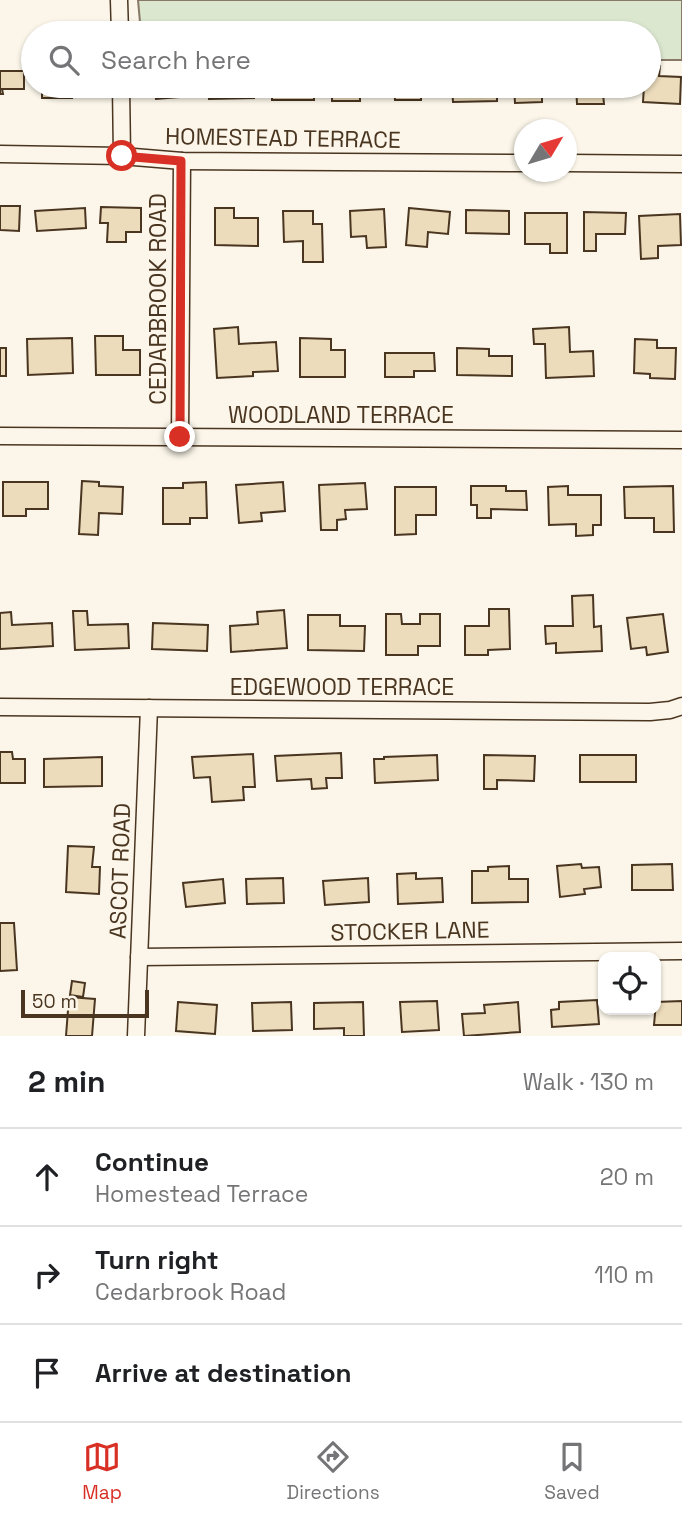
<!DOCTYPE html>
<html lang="en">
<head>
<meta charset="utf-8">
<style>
  body { margin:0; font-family:"Space Grotesk",sans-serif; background:#f2f2f2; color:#202124 }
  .controls { position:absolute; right:21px; bottom:21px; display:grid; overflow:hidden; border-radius:14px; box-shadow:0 2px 5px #0004 }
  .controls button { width:63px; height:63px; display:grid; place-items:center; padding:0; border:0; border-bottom:2px solid #e0e0e0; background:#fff; color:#202124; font:35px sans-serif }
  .compass { position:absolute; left:514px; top:119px; width:63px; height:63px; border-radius:50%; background:#fff; box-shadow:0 2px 5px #0004; rotate:52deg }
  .scale { position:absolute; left:21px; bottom:18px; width:128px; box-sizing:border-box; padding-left:7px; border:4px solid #4a3520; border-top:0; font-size:19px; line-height:24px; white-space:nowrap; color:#4a3520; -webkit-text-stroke:5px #fbf6e9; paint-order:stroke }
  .stop { position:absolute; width:21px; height:21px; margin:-16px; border:5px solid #d93025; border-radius:50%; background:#fff }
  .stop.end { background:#d93025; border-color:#fff; box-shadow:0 2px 7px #0008 }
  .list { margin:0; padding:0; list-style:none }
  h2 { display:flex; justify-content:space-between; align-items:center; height:91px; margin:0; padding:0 28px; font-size:30px }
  h2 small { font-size:23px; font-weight:400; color:#757577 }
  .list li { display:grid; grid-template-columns:46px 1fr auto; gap:21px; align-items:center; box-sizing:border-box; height:98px; padding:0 28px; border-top:2px solid #e0e0e0 }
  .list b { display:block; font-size:26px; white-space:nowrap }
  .list p { margin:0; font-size:23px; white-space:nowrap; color:#757577 }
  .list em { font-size:23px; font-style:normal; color:#757577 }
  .icon { flex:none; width:38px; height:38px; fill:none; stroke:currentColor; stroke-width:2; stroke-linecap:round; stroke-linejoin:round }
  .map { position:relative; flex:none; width:682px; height:1036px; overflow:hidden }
  .search { position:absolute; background:#fff; box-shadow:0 2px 5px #0004; left:21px; right:21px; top:21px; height:77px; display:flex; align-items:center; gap:18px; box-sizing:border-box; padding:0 24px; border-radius:38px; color:#757577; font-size:26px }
  .sheet { height:385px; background:#fff }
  nav { display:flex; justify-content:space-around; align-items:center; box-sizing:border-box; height:98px; border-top:2px solid #e0e0e0; background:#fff; font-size:19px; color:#757577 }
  nav a { display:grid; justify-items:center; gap:4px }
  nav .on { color:#d93025 }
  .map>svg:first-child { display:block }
  .green { fill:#dce7d0; stroke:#887966; stroke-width:2 }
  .building { fill:#ecdcbc; stroke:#4a3520; stroke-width:2 }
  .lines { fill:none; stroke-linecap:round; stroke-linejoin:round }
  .minor-casing { stroke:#4a3520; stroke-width:19 }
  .minor { stroke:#fbf6e9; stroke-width:16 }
  .route { stroke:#d93025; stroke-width:9 }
  .labels { text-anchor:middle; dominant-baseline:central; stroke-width:5; stroke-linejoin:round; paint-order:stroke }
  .street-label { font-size:23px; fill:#4a3520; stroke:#fbf6e9 }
</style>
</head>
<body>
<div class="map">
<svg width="682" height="1036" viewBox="0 0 682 1036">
  <rect width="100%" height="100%" fill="#fbf6e9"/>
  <polygon class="green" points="138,0 682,0 682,60 649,60 649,33 141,33"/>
  <g class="building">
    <polygon points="649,65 660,66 659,76 681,77 680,104 643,102 644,86 649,86"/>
    <polygon points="0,71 24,71 24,89 2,89 3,94 0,94"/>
    <polygon points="42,86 87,86 87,92 71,92 72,98 42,98"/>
    <polygon points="155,86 190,86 191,96 156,99"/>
    <polygon points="209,86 253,86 254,98 209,99"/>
    <rect x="272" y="86" width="42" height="14"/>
    <polygon points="332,86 376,86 376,95 360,95 360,101 332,101"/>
    <polygon points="394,86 439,86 439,88 421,88 421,100 395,100"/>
    <polygon points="452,86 497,86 497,101 453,102"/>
    <polygon points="514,86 560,86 561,96 542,97 542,102 515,103"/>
    <polygon points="576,86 621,86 621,94 603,94 604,104 577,104"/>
    <polygon points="0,206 20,206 19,231 0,230"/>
    <polygon points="101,207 141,208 141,232 126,232 126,242 107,242 108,223 100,223"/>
    <polygon points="85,208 86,228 37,231 35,211"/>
    <polygon points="215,208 234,208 234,218 258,218 258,246 215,245"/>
    <polygon points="409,208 450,212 448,234 428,232 427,247 406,245"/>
    <polygon points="384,209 386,247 367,248 366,236 351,237 350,211"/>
    <polygon points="466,210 509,211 509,234 466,233"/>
    <polygon points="283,211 313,211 313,224 322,224 323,262 303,262 303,241 284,242"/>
    <polygon points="584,212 626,213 625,234 596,234 596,251 584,251"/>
    <polygon points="525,213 567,213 567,253 550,253 550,244 525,244"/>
    <polygon points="680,214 681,245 658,246 658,258 641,259 639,216"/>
    <polygon points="238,327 239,344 276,342 278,371 253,372 253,376 217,378 214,329"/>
    <polygon points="569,327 570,352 593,351 594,376 546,378 545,344 534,344 533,329"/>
    <polygon points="95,336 123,336 123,350 140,350 140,375 96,375"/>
    <polygon points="72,338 73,373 28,375 27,339"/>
    <polygon points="300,338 331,339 331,350 345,350 345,377 300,377"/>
    <polygon points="635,339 657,340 657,348 676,348 675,379 650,378 650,374 634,373"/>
    <rect x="0" y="348" width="6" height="28"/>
    <polygon points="457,348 489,349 489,356 512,356 512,376 457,375"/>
    <polygon points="385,353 434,353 435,371 414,371 414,377 385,377"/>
    <polygon points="82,481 99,482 99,486 123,487 122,514 99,513 98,535 79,534"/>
    <polygon points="3,482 48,482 48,509 26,509 26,516 3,516"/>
    <polygon points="206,482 207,518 190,518 190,524 163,524 163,488 183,488 183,483"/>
    <polygon points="283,482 285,511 261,513 262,521 239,523 236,485"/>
    <polygon points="365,483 367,509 345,510 346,519 337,520 337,530 321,530 319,485"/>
    <polygon points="471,486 506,486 506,491 526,491 527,510 491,509 491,518 477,518 477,505 471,505"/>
    <polygon points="568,486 568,495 601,495 601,525 593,525 593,535 576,536 576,524 549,525 548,487"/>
    <polygon points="673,486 674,532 654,532 654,518 625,518 624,487"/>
    <polygon points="395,487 436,487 436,515 416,515 416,534 395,535"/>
    <polygon points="593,595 594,627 601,626 602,651 556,653 556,643 546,644 545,626 573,626 572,596"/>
    <polygon points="489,609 509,609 510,649 488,650 488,655 465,655 465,626 489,626"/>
    <polygon points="284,610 287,648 231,652 230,626 258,624 257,612"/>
    <polygon points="73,611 87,611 88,625 128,624 129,648 75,650"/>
    <polygon points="11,612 12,625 52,623 53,646 0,649 0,613"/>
    <polygon points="386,614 401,614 402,624 420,624 420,614 440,614 440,646 418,646 418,655 386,655"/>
    <polygon points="663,614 668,652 647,655 646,647 631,649 627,618"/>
    <polygon points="308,615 340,615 340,626 365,626 364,651 308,650"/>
    <polygon points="153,623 208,625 207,651 152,649"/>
    <polygon points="0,752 12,752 13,759 25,759 25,783 0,783"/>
    <polygon points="341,753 342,778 326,778 327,788 312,789 311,779 277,781 275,756"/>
    <polygon points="253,754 255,787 243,787 244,800 212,802 210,777 194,778 192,757"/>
    <polygon points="437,755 438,780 375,783 374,759 384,759 384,757"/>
    <polygon points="484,755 535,756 534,781 497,780 497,789 484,789"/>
    <rect x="580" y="755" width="56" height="27"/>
    <polygon points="102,757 102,786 44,787 44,759"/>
    <polygon points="68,846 94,847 92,867 100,867 99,894 66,892"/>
    <polygon points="581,864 582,868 599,867 601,887 584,889 585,894 560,897 557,866"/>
    <polygon points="672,864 673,890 632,890 632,865"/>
    <polygon points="509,866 509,879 528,879 528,902 472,903 472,871 488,871 488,867"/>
    <polygon points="416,873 416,879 442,878 443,902 398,904 397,874"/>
    <polygon points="283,878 284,903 247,904 246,879"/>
    <polygon points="368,878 369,902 325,905 323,881"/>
    <polygon points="223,879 225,903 186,907 183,883"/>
    <polygon points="0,923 14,923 17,970 0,971"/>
    <polygon points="72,981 85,983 83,997 70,995"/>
    <polygon points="69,997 95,999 92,1036 66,1036"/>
    <polygon points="597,1000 599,1024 552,1027 551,1010 559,1009 559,1002"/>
    <polygon points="437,1001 439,1030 402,1032 400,1002"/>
    <polygon points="682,1001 682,1025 654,1025 656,1002"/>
    <polygon points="178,1002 217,1005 215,1034 176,1031"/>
    <polygon points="291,1002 292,1030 253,1031 252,1003"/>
    <polygon points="363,1002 364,1036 344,1036 344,1028 314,1029 314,1003"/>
    <polygon points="518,1002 520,1032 464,1036 462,1014 485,1013 484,1005"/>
  </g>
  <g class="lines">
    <defs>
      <g id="minor">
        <polyline points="119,0 120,33"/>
        <polyline points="121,86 122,156"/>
        <polyline points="0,154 122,156 182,161 524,163"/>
        <polyline points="566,163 682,164"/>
        <polyline points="0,436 682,440"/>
        <polyline points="180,437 182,161"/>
        <polyline points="0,707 650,712 670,710 682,706"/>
        <polyline points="139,957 682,951"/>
        <polyline points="136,1036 149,708"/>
      </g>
    </defs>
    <use href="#minor" class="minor-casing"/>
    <use href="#minor" class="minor"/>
  </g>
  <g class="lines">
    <polyline class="route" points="122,156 181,161 180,437"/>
  </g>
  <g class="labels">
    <g class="street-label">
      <text transform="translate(283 138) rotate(1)">HOMESTEAD TERRACE</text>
      <text transform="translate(158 299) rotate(-90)">CEDARBROOK ROAD</text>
      <text x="341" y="415">WOODLAND TERRACE</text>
      <text x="342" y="687">EDGEWOOD TERRACE</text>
      <text transform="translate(120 871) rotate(-88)">ASCOT ROAD</text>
      <text transform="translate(410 931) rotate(-1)">STOCKER LANE</text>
    </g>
  </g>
</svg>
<div class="controls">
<button><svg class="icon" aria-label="locate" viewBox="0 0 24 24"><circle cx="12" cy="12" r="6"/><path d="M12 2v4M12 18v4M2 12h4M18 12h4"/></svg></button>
</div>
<svg class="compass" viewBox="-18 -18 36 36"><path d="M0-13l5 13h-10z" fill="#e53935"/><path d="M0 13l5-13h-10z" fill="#757577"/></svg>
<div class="scale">50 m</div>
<div class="stop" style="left:122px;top:156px"></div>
<div class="stop end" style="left:180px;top:437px"></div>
<div class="search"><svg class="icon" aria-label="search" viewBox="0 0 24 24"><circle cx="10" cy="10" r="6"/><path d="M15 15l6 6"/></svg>Search here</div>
</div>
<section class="sheet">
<h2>2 min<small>Walk · 130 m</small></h2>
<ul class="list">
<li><svg class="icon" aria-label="ahead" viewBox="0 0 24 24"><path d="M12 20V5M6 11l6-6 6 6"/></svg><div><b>Continue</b><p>Homestead Terrace</p></div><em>20 m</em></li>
<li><svg class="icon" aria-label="right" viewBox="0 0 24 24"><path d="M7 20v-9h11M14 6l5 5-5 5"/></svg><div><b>Turn right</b><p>Cedarbrook Road</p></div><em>110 m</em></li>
<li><svg class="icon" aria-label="arrive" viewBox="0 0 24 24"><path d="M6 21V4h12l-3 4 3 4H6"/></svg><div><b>Arrive at destination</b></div></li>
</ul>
</section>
<nav>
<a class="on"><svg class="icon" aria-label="map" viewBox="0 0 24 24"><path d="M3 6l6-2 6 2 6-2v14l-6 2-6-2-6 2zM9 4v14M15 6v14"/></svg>Map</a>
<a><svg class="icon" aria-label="directions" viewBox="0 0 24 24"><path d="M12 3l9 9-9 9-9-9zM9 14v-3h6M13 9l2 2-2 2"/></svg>Directions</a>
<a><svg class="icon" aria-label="saved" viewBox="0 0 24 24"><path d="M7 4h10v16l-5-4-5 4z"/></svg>Saved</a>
</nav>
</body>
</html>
